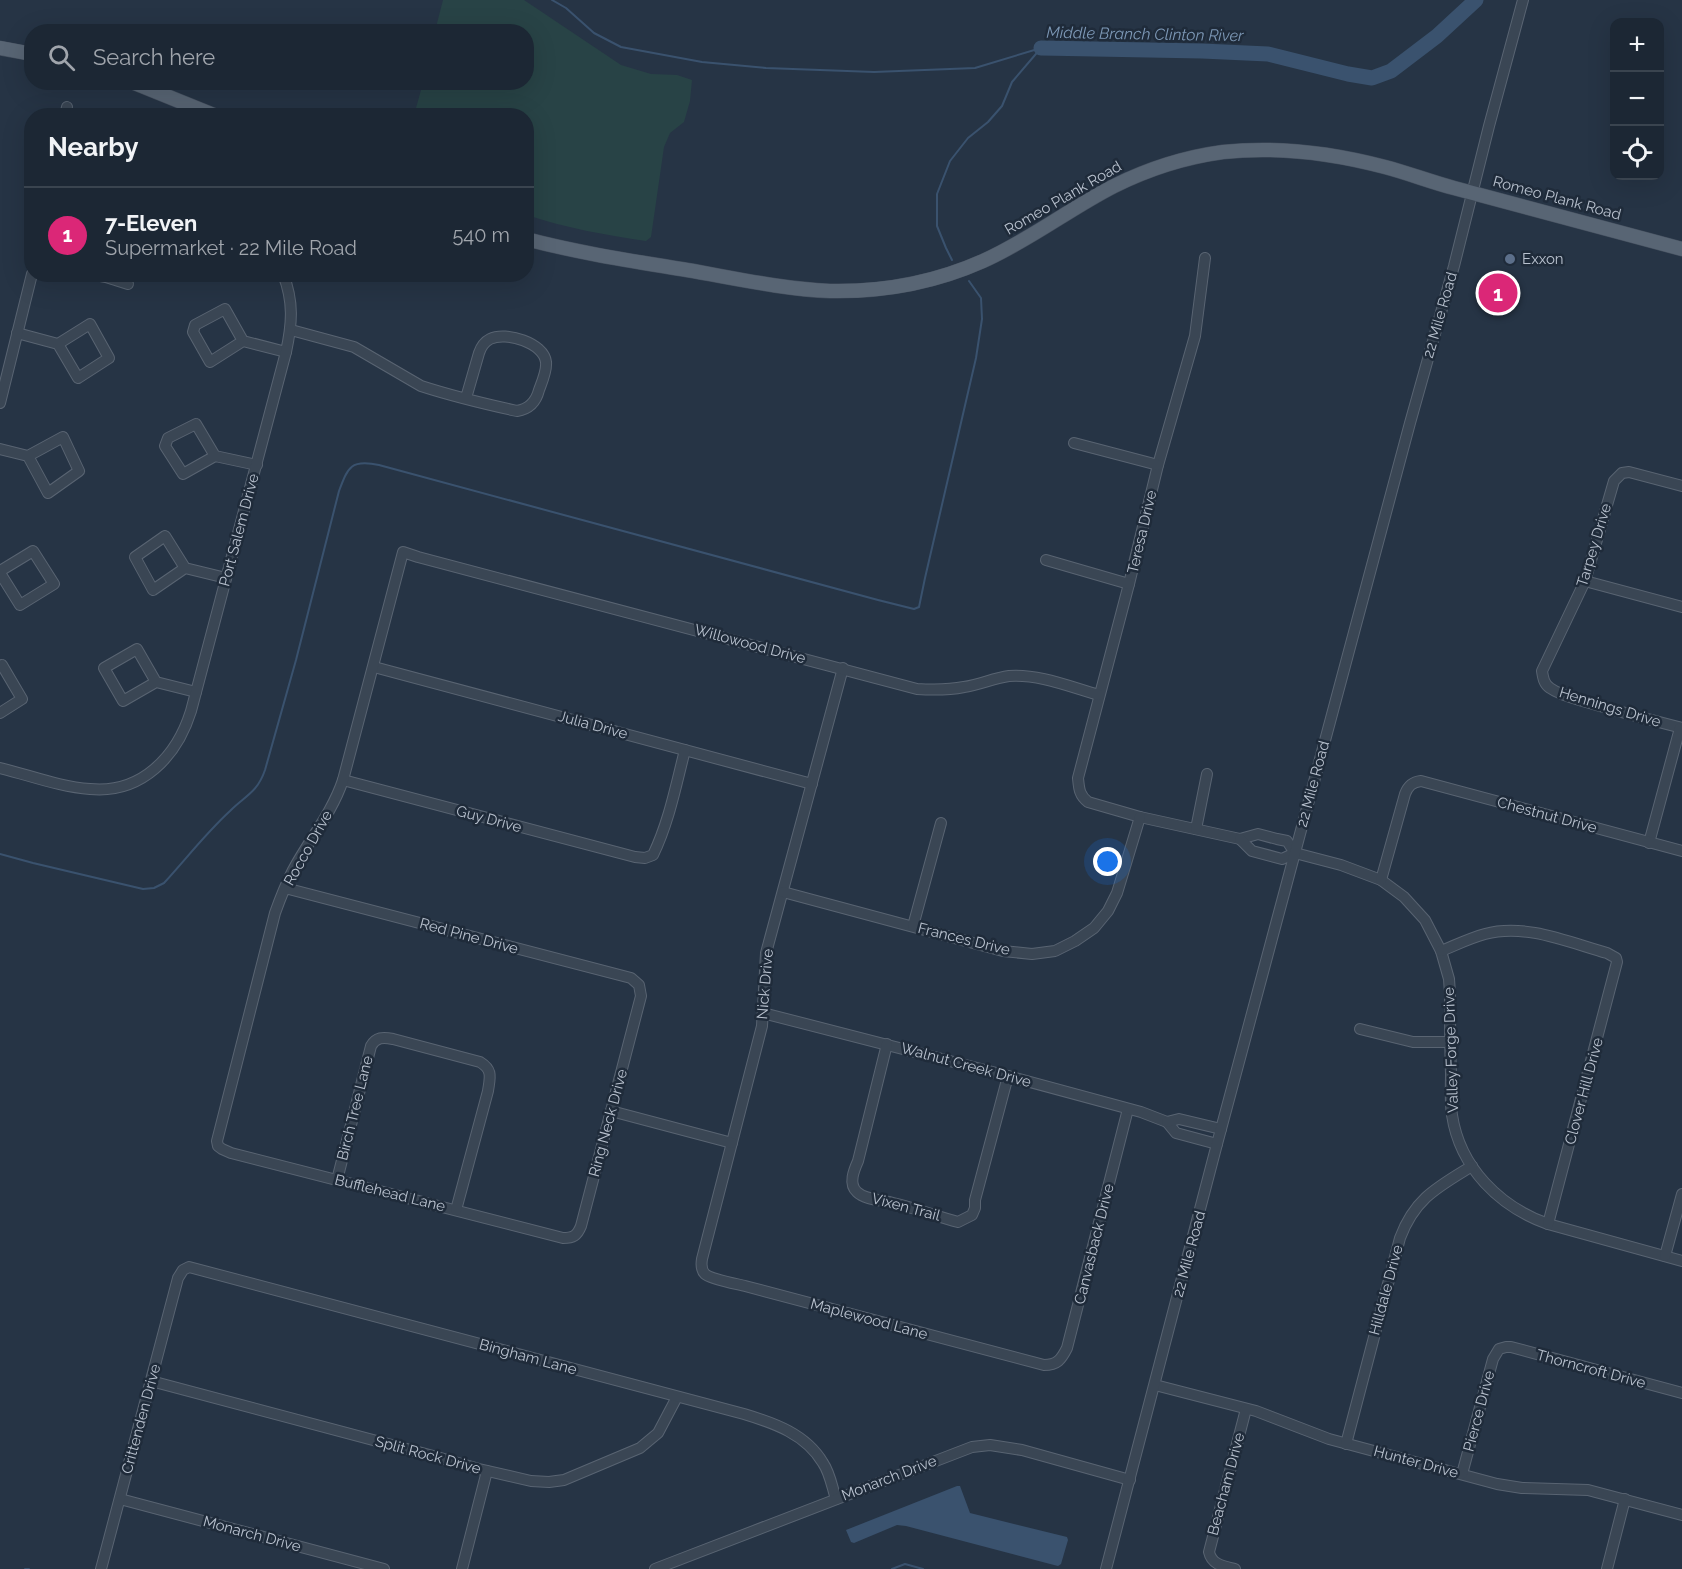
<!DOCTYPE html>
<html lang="en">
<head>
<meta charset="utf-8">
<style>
  body { margin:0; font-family:Raleway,sans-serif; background:#293340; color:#f1f3f6 }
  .controls { position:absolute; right:18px; top:18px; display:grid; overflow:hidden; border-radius:12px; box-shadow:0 6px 24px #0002 }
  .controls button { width:54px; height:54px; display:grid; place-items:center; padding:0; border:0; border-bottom:2px solid #3a444f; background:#1c2734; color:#f1f3f6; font:30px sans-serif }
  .you { position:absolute; left:1108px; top:862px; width:21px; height:21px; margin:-15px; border:4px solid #fff; border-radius:50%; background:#1a73e8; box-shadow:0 0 0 9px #1a73e833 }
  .badge { display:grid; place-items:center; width:39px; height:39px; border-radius:50%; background:#db2777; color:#fff; font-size:20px; font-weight:700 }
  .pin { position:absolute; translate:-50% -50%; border:3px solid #fff; box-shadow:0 2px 6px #0006 }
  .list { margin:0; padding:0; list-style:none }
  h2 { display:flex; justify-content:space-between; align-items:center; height:78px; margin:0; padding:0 24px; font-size:26px }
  h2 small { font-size:20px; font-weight:400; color:#a0a5ac }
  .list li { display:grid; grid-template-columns:39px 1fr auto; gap:18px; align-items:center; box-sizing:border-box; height:96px; padding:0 24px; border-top:2px solid #3a444f }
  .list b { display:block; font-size:22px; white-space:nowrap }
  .list p { margin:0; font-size:20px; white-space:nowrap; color:#a0a5ac }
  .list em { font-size:20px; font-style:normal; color:#a0a5ac }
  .icon { flex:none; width:33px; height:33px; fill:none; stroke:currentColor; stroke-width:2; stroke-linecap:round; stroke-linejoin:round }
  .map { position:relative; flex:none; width:1682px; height:1569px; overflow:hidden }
  .search { position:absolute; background:#1c2734; box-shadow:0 6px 24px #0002; left:24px; top:24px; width:510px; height:66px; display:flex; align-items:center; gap:15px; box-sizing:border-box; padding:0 21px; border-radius:24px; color:#a0a5ac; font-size:22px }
  .panel { position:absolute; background:#1c2734; box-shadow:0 6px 24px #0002; left:24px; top:108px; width:510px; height:174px; border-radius:24px }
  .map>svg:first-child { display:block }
  .green { fill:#284346 }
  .water { fill:#3a526e }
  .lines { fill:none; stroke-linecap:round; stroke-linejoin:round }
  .stream { stroke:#3a526e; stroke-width:2 }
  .river { stroke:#3a526e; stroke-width:15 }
  .minor-casing { stroke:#596472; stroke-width:12 }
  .major-casing { stroke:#444f5e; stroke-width:15 }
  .minor { stroke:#3a4654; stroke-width:10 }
  .major { stroke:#586574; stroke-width:14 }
  .service-dot { fill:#5c6f8a; stroke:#1f2b3a; stroke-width:2 }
  .labels { text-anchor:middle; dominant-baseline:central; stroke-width:5; stroke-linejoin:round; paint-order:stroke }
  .street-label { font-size:15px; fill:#b8c1ce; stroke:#1f2b3a }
  .poi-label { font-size:15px; fill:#b8c1ce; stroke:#1f2b3a; text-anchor:start }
  .water-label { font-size:16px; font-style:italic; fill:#7d98b6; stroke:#1f2b3a }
</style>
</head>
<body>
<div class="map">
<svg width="1682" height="1569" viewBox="0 0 1682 1569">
  <rect width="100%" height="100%" fill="#263445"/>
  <path class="green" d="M 443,0 L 524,0 L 621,65 L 651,74 L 677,75 L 692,80 L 690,101 L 684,122 L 670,133 L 664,147 L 651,237 L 646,241 C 606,235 565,228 527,215 L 526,116 L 414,115 L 423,83 L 526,82 L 526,32 L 435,31 Z"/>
  <polygon class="water" points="957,1486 960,1486 970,1513 1067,1537 1068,1540 1061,1564 1058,1566 1054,1565 906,1526 897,1525 854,1543 851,1542 846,1530"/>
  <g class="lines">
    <g class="stream">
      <polyline points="552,0 566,8 594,33 621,47 702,62 766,68 874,72 975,68 1041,48"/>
      <polyline points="952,260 946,248 937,226 937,194 950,161 968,138 988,122 1002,106 1012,82 1041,48"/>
      <path d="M 0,854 L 33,863 L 143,889 L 154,888 L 164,883 C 186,859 206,833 230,811 C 246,795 257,793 265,770 L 296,660 L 339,491 C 348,467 351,459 379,465 L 878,600 L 914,609 L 919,607 L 925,578 L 976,358 L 982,319 L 981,298 L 969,281"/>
      <polyline points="25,1569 29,1569"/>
      <polyline points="892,1569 905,1564 923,1569"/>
    </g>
    <polyline class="river" points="1041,48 1202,51 1268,54 1348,74 1372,78 1391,71 1437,36 1476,0"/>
    <defs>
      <g id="minor">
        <polyline points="65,116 67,107"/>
        <path d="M 1205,258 L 1195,336 L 1158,465 L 1129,584 L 1078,778 C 1079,788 1079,795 1088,802 L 1140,817 L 1240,839 L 1258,834 L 1277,839 L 1287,841 L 1295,853 L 1341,865 L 1381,880 L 1404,897 L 1425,920 L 1441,951 L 1449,979 L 1450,994 C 1450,1020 1450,1047 1451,1073 C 1451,1087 1450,1101 1452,1115 C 1460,1168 1500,1207 1548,1224 L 1682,1261"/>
        <polyline points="69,274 75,274"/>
        <polyline points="90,274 106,277 128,284"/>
        <path d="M 291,330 L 354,347 L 421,386 C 452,396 485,404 517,411 C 529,409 536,402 539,390 C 542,382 547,371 546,362 C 544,343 506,331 490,339 C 484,342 481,347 479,353 L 466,398"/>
        <polyline points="17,333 58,344 78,378 109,358 90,324 58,344"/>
        <polyline points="243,341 225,309 195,325 193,332 210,362 243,341 286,352"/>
        <polyline points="0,403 32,274"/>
        <polyline points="1074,443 1158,465"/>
        <polyline points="0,449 28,456 63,437 79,471 48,493 28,456"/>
        <polyline points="215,456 196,424 168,438 165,446 183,474 215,456 257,465"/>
        <path d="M 1682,486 L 1629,472 L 1622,473 L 1614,481 L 1585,581 L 1542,671 C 1543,678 1544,684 1550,688 C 1561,696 1577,699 1590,703 C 1620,712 1651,720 1682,728"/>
        <polyline points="1046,560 1129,584"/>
        <polyline points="185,568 165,536 135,557 153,590 185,568 226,578"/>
        <polyline points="0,571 33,551 54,584 20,605 0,573"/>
        <polyline points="1585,581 1682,607"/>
        <polyline points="0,666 2,665 22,699 0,713"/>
        <polyline points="374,667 812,784"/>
        <path d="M 843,668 L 766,953 L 762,1026 L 702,1259 C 701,1265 701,1270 705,1274 C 710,1279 737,1284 745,1286 L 1044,1365 C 1057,1365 1061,1360 1067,1348 L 1128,1109"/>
        <polyline points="156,682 137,649 104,668 123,701 156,682 196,692"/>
        <path d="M 0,768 C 29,775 60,787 90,789 C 142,794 177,756 191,711 L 286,352 C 292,324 294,302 283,274"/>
        <path d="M 343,780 L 635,857 L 645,858 L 653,855 C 669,822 676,785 685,750"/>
        <polyline points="1196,829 1207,774"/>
        <polyline points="1240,839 1252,851 1282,859 1295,853"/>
        <polyline points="1649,843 1680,728"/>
        <path d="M 1381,880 L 1405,794 C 1408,786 1412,782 1421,781 L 1682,851"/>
        <path d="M 285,888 L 631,978 L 639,985 L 641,996 L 581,1226 C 577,1236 573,1238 563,1238 L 231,1153 L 222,1149 L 218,1146 L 217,1141 L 275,913 C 280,899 286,884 293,870 C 309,840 332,813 343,780 L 403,552 L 418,557 L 917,689 C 933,690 949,690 964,687 C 979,685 994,678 1009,676 C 1040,674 1070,687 1099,695"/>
        <polyline points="783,892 1003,951 1032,954 1055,951 1075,941 1094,928 1108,911 1117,893 1140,817"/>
        <polyline points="913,926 941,823"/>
        <path d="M 1441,951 C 1456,945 1470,938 1485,934 C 1525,923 1568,942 1607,953 L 1616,958 L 1617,962 L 1548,1224"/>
        <polyline points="763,1013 1008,1076 1141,1112 1167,1122 1176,1133 1217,1144"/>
        <polyline points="1360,1029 1413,1042 1450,1042"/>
        <path d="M 887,1044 L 858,1161 C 854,1170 848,1184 857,1192 C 865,1200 883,1200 893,1203 C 915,1208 936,1216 958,1222 L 972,1215 L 975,1208 L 975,1200 L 1008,1076"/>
        <polyline points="611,1111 732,1143"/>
        <polyline points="1167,1122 1179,1119 1221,1129"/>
        <path d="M 337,1180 L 371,1046 C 376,1037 383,1037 393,1039 L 480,1062 C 493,1070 490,1077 488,1091 L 456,1210"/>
        <polyline points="1665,1256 1682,1194"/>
        <polyline points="151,1381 437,1457 479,1469 531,1481 549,1482 564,1480 640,1448 658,1433 677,1397"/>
        <polyline points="1155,1385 1256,1411 1329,1439 1497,1484 1522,1488 1588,1490 1682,1515"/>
        <path d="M 1346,1444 L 1400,1238 C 1415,1198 1438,1187 1472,1166"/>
        <polyline points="1462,1474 1493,1359 1499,1349 1506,1347 1511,1347 1682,1393"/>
        <polyline points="120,1499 384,1569"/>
        <path d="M 101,1569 L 178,1278 L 183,1270 L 189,1267 L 744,1414 C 774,1423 806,1434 823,1463 C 830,1473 832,1487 836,1499"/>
        <polyline points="462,1569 487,1471"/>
        <polyline points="655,1569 972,1447 990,1445 1022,1450 1130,1480"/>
        <polyline points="1106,1569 1217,1144 1410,423 1454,266 1489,126 1523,0"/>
        <path d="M 1235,1569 C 1223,1566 1212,1565 1209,1552 L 1246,1409"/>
        <polyline points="1607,1569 1625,1499"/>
      </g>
      <g id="major">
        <polyline points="0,48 32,54"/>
        <polyline points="132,82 216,116"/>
        <path d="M 526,239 C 579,253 633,261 687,270 C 734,278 782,289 830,291 C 882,292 936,282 983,261 C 1030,240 1069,209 1114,186 C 1148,169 1186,157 1223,152 C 1278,146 1332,153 1385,167 C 1408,173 1431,182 1454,188 C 1530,208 1606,228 1682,249"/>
      </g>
    </defs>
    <use href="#minor" class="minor-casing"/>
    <use href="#major" class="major-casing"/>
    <use href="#minor" class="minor"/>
    <use href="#major" class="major"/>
  </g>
  <circle class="service-dot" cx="1510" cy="259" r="6"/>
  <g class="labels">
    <g class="street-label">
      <text transform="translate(1063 198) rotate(-30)">Romeo Plank Road</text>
      <text transform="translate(1557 198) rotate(15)">Romeo Plank Road</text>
      <text transform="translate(1440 315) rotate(-74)">22 Mile Road</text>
      <text transform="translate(239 530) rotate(-75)">Port Salem Drive</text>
      <text transform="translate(1142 532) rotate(-77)">Teresa Drive</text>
      <text transform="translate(1594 545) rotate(-73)">Tarpey Drive</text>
      <text transform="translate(750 644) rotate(15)">Willowood Drive</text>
      <text transform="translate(1610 707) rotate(17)">Hennings Drive</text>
      <text transform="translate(593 725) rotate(15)">Julia Drive</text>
      <text transform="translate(1313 784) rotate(-75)">22 Mile Road</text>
      <text transform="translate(1547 815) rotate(15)">Chestnut Drive</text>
      <text transform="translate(489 819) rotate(15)">Guy Drive</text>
      <text transform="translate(308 848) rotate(-61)">Rocco Drive</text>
      <text transform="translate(469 936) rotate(15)">Red Pine Drive</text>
      <text transform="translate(964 939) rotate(14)">Frances Drive</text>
      <text transform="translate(765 984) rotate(-85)">Nick Drive</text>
      <text transform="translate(1451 1050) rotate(-92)">Valley Forge Drive</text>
      <text transform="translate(966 1065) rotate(15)">Walnut Creek Drive</text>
      <text transform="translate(1584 1091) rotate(-75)">Clover Hill Drive</text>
      <text transform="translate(355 1108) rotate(-76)">Birch Tree Lane</text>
      <text transform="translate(608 1123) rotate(-75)">Ring Neck Drive</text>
      <text transform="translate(390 1193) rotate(14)">Bufflehead Lane</text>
      <text transform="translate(906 1207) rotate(15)">Vixen Trail</text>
      <text transform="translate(1094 1244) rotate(-76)">Canvasback Drive</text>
      <text transform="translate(1189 1254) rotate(-75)">22 Mile Road</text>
      <text transform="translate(1386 1290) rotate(-75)">Hilldale Drive</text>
      <text transform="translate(869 1319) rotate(15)">Maplewood Lane</text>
      <text transform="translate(528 1357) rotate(15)">Bingham Lane</text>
      <text transform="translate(1591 1369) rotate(15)">Thorncroft Drive</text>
      <text transform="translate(1479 1411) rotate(-75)">Pierce Drive</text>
      <text transform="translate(141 1419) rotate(-75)">Crittenden Drive</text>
      <text transform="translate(428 1455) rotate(15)">Split Rock Drive</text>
      <text transform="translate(1416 1462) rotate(15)">Hunter Drive</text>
      <text transform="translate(889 1478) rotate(-21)">Monarch Drive</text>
      <text transform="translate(1226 1484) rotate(-75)">Beacham Drive</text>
      <text transform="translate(252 1534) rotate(15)">Monarch Drive</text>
    </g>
    <g class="poi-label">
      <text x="1522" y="259">Exxon</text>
    </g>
    <g class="water-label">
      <text transform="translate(1145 34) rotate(1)">Middle Branch Clinton River</text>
    </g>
  </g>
</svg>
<div class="controls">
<button>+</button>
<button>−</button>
<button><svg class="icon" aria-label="locate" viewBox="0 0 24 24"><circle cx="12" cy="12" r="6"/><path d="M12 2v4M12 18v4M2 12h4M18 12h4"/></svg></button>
</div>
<div class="you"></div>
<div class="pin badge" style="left:1498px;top:293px">1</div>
<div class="search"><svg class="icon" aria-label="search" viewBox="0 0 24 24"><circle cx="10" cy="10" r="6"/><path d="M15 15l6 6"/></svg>Search here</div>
<section class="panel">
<h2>Nearby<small></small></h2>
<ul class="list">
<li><span class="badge">1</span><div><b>7-Eleven</b><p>Supermarket · 22 Mile Road</p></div><em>540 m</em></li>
</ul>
</section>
</div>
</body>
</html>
